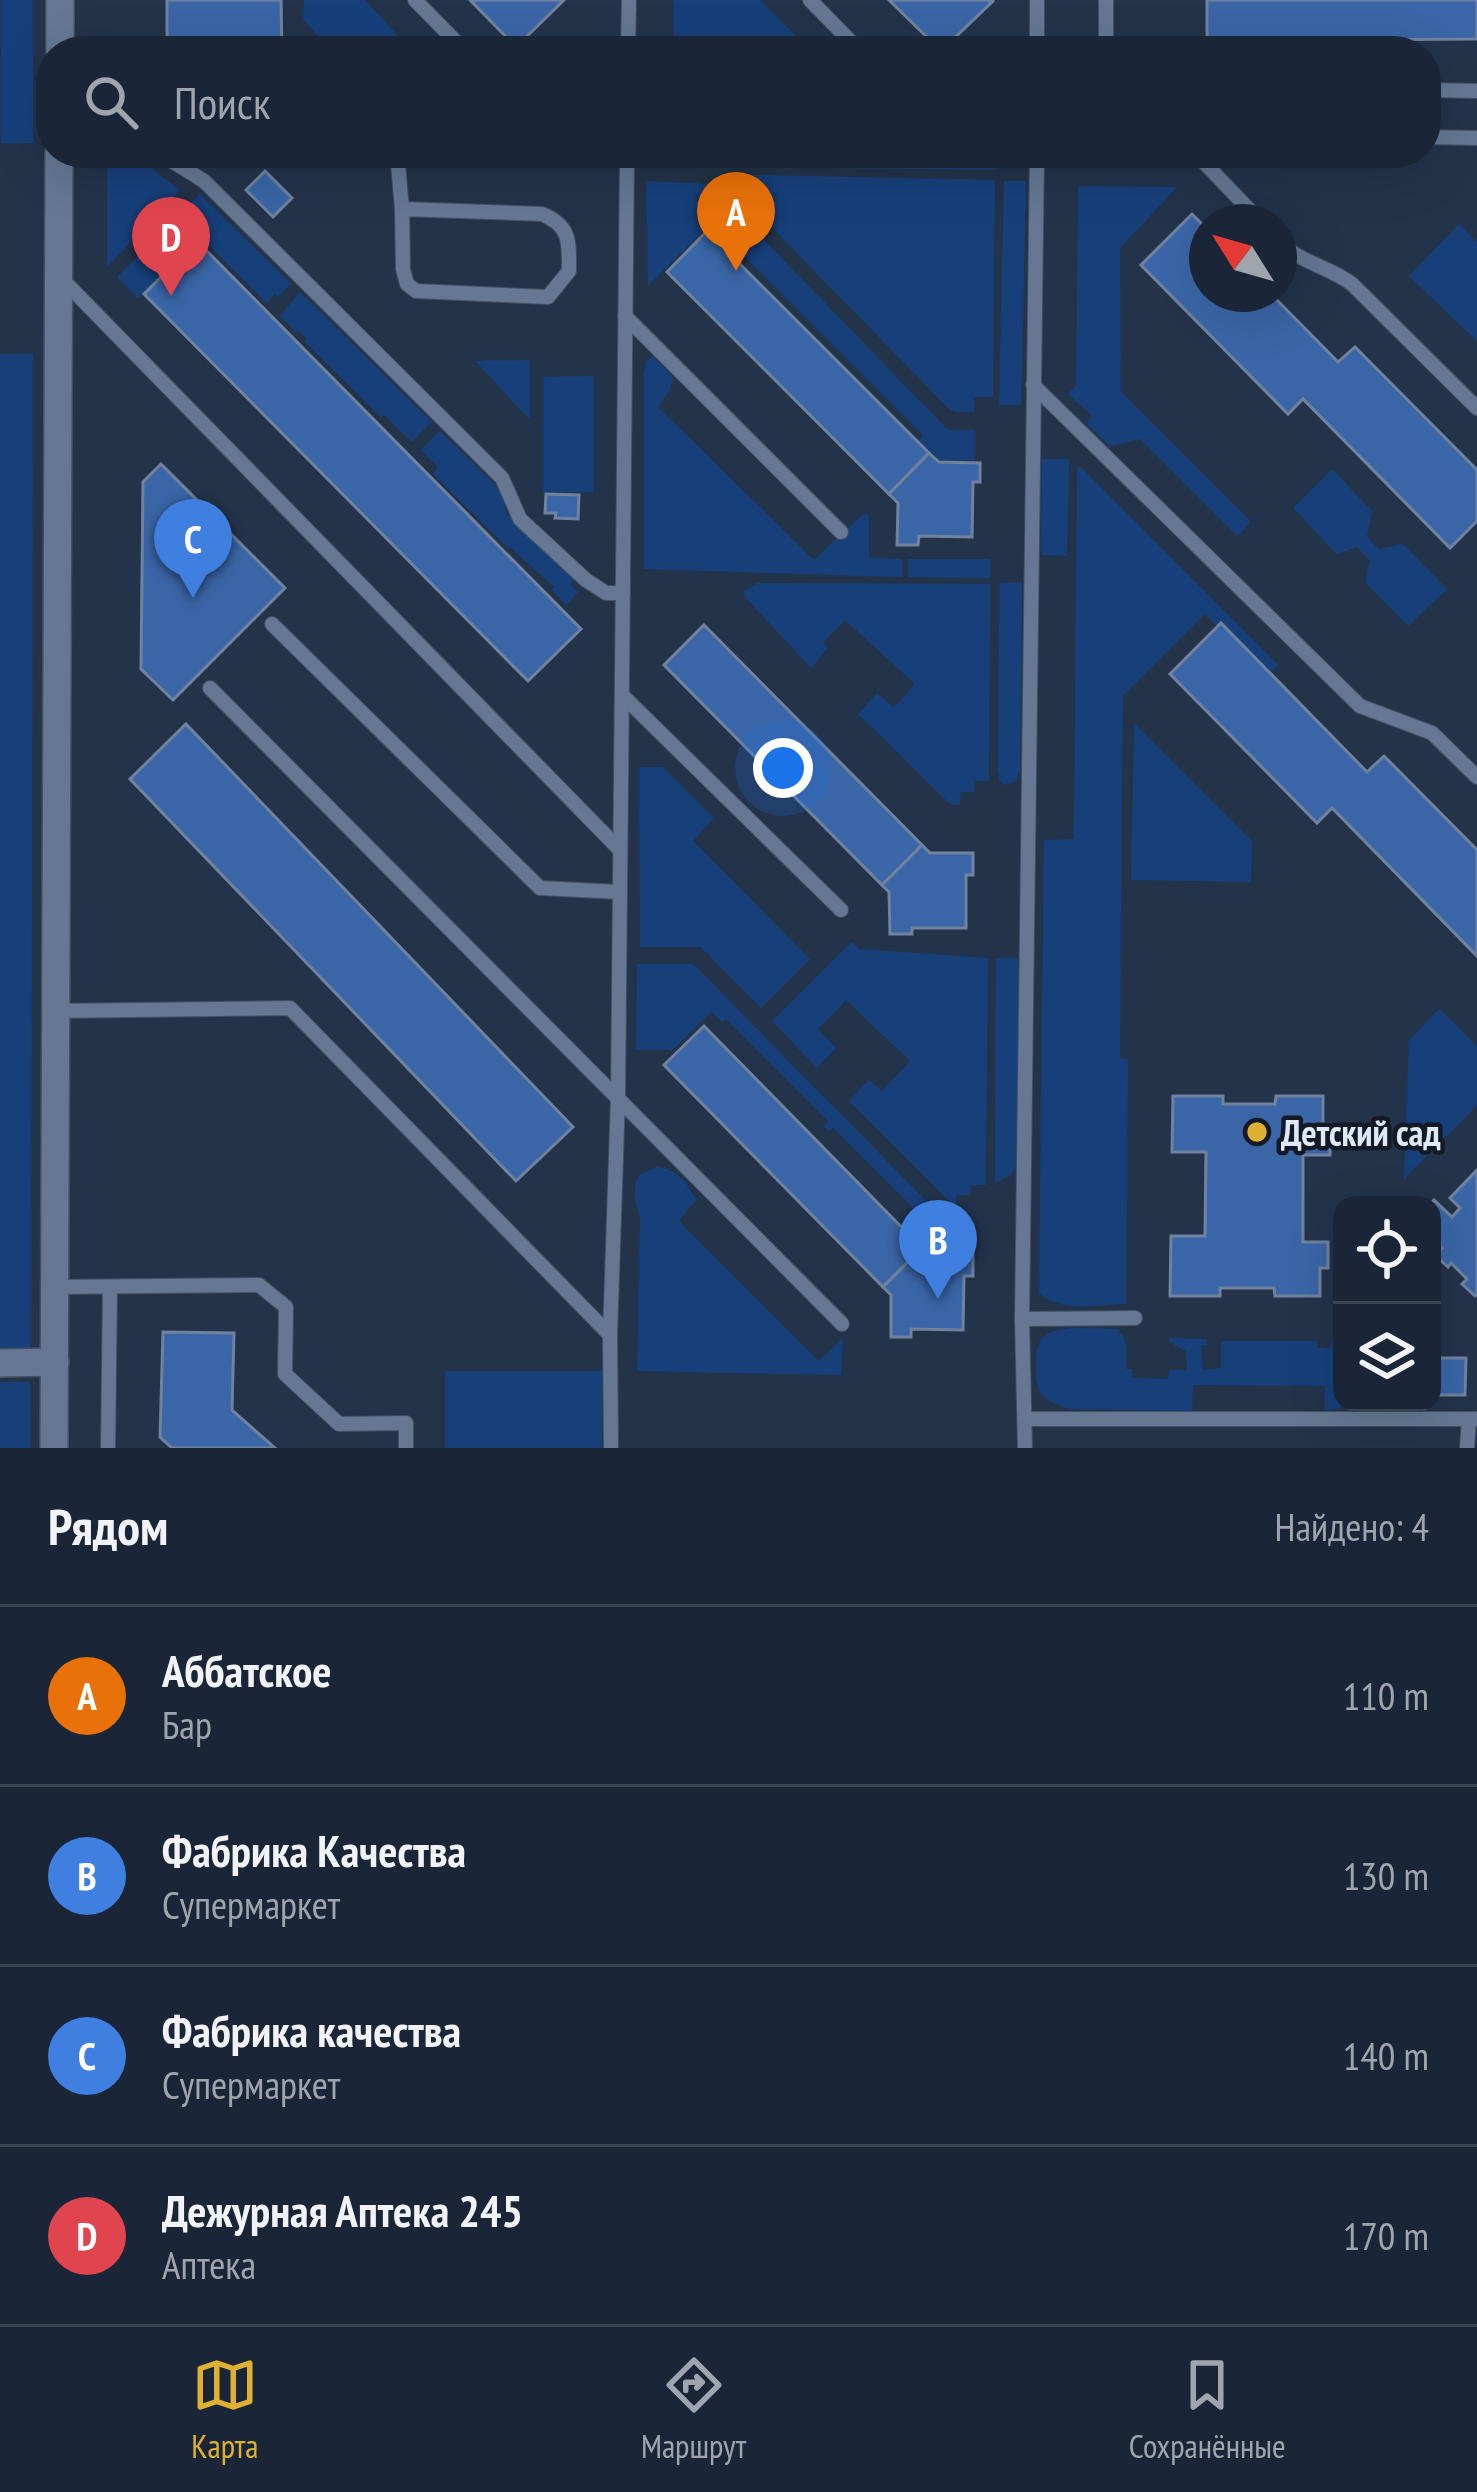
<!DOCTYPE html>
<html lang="ru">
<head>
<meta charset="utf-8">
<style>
  body { margin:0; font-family:"PT Sans Narrow",sans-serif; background:#273243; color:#f1f3f6 }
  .controls { position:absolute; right:36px; bottom:36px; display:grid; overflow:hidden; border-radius:24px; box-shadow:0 12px 48px #0002 }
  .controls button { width:108px; height:108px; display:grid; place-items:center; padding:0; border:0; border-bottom:3px solid #384353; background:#1a2638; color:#f1f3f6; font:60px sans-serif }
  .compass { position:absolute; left:1189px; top:204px; width:108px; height:108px; border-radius:50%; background:#1a2638; box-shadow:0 12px 48px #0002; rotate:307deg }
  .you { position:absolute; left:783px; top:768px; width:42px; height:42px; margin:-30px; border:9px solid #fff; border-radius:50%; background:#1a73e8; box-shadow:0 0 0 18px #1a73e833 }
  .badge { display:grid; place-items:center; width:78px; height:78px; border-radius:50%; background:#deb133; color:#fff; font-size:39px; font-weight:700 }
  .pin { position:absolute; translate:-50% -99px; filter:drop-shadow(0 3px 6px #0008) }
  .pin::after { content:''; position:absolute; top:63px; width:42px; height:36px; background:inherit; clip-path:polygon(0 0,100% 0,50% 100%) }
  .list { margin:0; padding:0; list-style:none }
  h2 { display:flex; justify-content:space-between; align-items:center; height:156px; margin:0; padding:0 48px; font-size:51px }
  h2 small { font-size:39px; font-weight:400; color:#9fa5ae }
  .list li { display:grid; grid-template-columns:78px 1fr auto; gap:36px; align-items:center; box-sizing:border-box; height:180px; padding:0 48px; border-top:3px solid #384353 }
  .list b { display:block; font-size:45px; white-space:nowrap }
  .list p { margin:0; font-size:39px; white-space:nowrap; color:#9fa5ae }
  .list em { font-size:39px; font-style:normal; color:#9fa5ae }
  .icon { flex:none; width:66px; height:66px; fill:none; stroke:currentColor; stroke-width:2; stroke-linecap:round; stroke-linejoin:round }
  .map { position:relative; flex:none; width:1477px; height:1448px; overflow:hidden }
  .search { position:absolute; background:#1a2638; box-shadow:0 12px 48px #0002; left:36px; right:36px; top:36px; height:132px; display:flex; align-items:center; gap:30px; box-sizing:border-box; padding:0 42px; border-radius:48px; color:#9fa5ae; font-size:45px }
  .sheet { height:876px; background:#1a2638 }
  nav { display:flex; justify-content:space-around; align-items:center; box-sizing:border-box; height:168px; border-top:3px solid #384353; background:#1a2638; font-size:33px; color:#9fa5ae }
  nav a { display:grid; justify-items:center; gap:6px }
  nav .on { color:#deb133 }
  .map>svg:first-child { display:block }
  .green { fill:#17407b }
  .building { fill:#3a65a6; stroke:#70829d; stroke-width:3 }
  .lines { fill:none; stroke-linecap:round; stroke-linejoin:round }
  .lane-casing { stroke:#435063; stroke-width:16 }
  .street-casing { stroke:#435063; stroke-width:30 }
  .lane { stroke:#657792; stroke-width:14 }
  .street { stroke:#657792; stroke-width:27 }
  .poi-dot { fill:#deb133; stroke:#131a25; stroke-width:4.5 }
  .labels { text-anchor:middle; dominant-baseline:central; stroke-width:9; stroke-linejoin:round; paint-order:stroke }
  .poi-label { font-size:36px; font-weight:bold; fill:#dee8f7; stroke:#131a25; text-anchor:start }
</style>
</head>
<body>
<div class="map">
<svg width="1477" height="1448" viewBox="0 0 1477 1448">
  <rect width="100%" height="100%" fill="#23334a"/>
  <g class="green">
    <rect x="1" y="0" width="32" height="143"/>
    <polygon points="304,0 365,0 412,51 326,51 326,45 303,19"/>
    <polygon points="674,0 760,0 811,51 673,51"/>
    <polygon points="649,153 996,153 996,170 649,166"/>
    <polygon points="107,161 141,161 180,190 107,267"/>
    <polygon points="720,174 995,180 993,397 974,397 974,412 955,412 948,408"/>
    <polygon points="646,181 710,184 945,427 950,430 975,430 975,460 939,460 919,441 923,435 711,223 648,286"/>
    <polygon points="1004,181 1026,181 1021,405 999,405"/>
    <polygon points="1078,186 1177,187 1120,248 1121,392 1251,522 1237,536 1140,439 1110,446 1086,423 1092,416 1068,394 1076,385"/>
    <polygon points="200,194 291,284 278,297 275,294 266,303 200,236 138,298 117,277"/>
    <polygon points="1459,224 1477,242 1477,341 1409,276"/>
    <polygon points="300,292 432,422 412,442 384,415 381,417 305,342 307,339 299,331 296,332 280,316"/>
    <polygon points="0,354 33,354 31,1353 0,1353"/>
    <polygon points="653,356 673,377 670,389 658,407 814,560 861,516 866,514 869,517 869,558 902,559 902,577 644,569 644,374 646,362"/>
    <polygon points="530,360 530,420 475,361"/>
    <polygon points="594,376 594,492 543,492 543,377"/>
    <polygon points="440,431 502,491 506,513 576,578 570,584 578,592 567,605 552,590 554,587 511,548 509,549 433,474 438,467 421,450"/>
    <polygon points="1042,459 1069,459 1067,556 1041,555"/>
    <path d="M 1077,467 L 1081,467 L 1278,665 L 1267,675 L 1205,614 L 1123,696 L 1120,1058 L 1128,1059 L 1126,1304 C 1097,1305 1062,1313 1039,1293 L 1044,840 L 1074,839 Z"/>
    <polygon points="1332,469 1372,511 1367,537 1379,549 1403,544 1447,589 1408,626 1365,582 1370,560 1357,547 1337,554 1293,508"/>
    <polygon points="908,559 990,559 990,578 908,577"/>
    <polygon points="1022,582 1020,771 1016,781 1005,785 1000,782 998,771 999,583"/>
    <polygon points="758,583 990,584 989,781 975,781 974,792 961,792 960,805 950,804 858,714 877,693 894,708 915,684 845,620 823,643 828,648 811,668 745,597 744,591"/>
    <polygon points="1134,723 1252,841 1251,882 1131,880"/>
    <polygon points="639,767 663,767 714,818 693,841 810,959 761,1008 701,947 640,947"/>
    <polygon points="851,942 860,949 988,958 986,1185 971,1185 970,1195 957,1195 956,1208 849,1101 869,1080 882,1091 910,1061 846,1000 818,1029 836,1048 817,1068 772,1021"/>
    <polygon points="996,958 1018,958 1018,1162 1011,1175 995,1183"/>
    <polygon points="637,964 693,964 949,1224 968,1226 967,1252 937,1250 933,1247 937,1243 928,1234 933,1228 833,1128 828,1131 824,1126 828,1121 726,1019 722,1022 711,1012 673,1050 636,1050"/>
    <polygon points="1439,1009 1477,1046 1477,1105 1404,1179 1409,1040"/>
    <path d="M 657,1167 C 678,1170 687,1182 696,1200 L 679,1221 L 819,1361 L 843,1338 L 841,1375 L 637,1371 L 640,1216 C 634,1201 632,1189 639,1175 Z"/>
    <path d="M 1071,1328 L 1117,1329 C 1130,1340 1126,1353 1126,1369 L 1132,1369 L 1132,1378 L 1168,1379 L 1169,1370 L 1187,1370 L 1186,1351 L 1169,1342 L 1169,1338 L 1206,1339 L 1207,1345 L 1201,1345 L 1203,1370 L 1221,1368 L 1221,1341 L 1317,1341 L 1317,1348 L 1330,1348 L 1332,1341 L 1342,1343 L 1342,1403 L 1346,1403 L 1341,1408 L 1325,1410 L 1325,1386 L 1193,1385 L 1192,1411 L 1071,1409 C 1044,1401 1035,1395 1036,1367 C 1036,1337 1042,1332 1071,1328 Z"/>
    <rect x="445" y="1371" width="157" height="77"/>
    <rect x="0" y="1382" width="30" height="66"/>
  </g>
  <g class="building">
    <polygon points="167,0 281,0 282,51 167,51"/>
    <polygon points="470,0 564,0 516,47"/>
    <polygon points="889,0 993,0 993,1 941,51"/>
    <polygon points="1207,0 1477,0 1477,39 1207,41"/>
    <polygon points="265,171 292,198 273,217 246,190"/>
    <polygon points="1192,214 1207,229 1207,294 1271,294 1338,362 1355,347 1477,470 1477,521 1450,548 1303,399 1288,414 1141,265"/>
    <polygon points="707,231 929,453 889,494 667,272"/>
    <polygon points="197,241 581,629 528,681 144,294"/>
    <polygon points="929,453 939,462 980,463 980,482 973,482 972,537 919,536 918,545 897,545 898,503 889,494"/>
    <polygon points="161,464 285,588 173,700 141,669 143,482"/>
    <polygon points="546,494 579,495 578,519 555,518 556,513 545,513"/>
    <polygon points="1221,623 1367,772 1384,756 1477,850 1477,956 1332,808 1317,823 1170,674"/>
    <polygon points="704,625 922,845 882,885 664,665"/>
    <polygon points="186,724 573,1127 516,1181 130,779"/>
    <polygon points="922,845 930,853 973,853 973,875 966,875 966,928 912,928 912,934 890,934 889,892 882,885"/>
    <polygon points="704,1026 922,1248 883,1287 664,1065"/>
    <polygon points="1173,1096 1223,1096 1223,1104 1275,1104 1276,1096 1323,1096 1323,1124 1330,1124 1330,1155 1303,1155 1303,1242 1328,1242 1328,1268 1320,1268 1320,1296 1275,1296 1274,1288 1220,1288 1220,1296 1170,1296 1171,1236 1205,1236 1206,1152 1172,1152"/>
    <polygon points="1477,1170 1477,1294 1475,1296 1462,1284 1467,1279 1451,1263 1448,1267 1435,1255 1442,1248 1432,1239 1432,1205 1430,1205 1434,1200 1452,1217 1460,1208 1450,1198"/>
    <polygon points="922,1248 930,1255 973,1255 973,1276 964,1276 963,1330 911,1329 911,1337 891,1337 891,1295 883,1287"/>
    <polygon points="163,1332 234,1333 232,1410 275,1448 172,1448 160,1437"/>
    <polygon points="1435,1358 1466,1358 1465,1395 1435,1395"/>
  </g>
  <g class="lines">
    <defs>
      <g id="lane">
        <polyline points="415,0 465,51"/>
        <polyline points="810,0 860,51"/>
        <polyline points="1037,0 1037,51"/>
        <polyline points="628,51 629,0"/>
        <polyline points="1106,51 1106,0"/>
        <polyline points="1426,90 1477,91"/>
        <polyline points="1426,137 1477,138"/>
        <polyline points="159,153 204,181 502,478 520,519 586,580 606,593 623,593"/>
        <path d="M 397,153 L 402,209 L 403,269 L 407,284 L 416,291 L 548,297 L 569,271 C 569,242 571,226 542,214 L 402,209"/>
        <polyline points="1195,153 1261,222"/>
        <path d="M 1279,241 C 1300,263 1328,266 1352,284 L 1477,408"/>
        <polyline points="62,279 620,850"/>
        <polyline points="625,316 841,532"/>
        <polyline points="1033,385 1360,706 1432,733 1477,777"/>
        <polyline points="272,624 540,888 620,892"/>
        <polyline points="210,688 842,1324"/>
        <polyline points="622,695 841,910"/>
        <polyline points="54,1011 290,1008 610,1335"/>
        <polyline points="54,1287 259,1285 286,1307 285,1374 339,1424 406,1423 406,1448"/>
        <polyline points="1022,1319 1135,1318"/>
        <polyline points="1025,1419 1477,1419"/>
        <polyline points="108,1448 110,1287"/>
        <polyline points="611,1448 610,1335 618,1097 627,153"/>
        <polyline points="1025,1448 1022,1319 1037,153"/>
        <polyline points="1467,1448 1469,1419"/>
      </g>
      <g id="street">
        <polyline points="60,51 60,0"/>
        <polyline points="0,1363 55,1362"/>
        <polyline points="54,1448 59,153"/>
      </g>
    </defs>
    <use href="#lane" class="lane-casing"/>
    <use href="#street" class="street-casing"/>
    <use href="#lane" class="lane"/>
    <use href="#street" class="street"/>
  </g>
  <circle class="poi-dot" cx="1257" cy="1132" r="12"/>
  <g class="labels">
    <g class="poi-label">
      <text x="1281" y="1132">Детский сад</text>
    </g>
  </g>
</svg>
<div class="controls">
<button><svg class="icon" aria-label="locate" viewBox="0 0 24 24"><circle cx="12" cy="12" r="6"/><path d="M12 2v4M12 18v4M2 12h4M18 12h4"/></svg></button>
<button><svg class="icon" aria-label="layers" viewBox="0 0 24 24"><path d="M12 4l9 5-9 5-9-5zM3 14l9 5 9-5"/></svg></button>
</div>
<svg class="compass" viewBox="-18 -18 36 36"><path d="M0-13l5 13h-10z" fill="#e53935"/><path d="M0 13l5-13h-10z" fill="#9fa5ae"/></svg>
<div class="you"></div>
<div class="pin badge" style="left:736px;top:271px;background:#e8710a">A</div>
<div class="pin badge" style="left:938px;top:1299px;background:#3f7fe0">B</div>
<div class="pin badge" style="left:193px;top:598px;background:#3f7fe0">C</div>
<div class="pin badge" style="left:171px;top:296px;background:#e0444e">D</div>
<div class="search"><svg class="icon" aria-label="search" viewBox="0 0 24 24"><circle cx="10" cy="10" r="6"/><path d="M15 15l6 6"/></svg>Поиск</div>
</div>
<section class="sheet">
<h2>Рядом<small>Найдено: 4</small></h2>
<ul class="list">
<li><span class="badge" style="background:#e8710a">A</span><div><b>Аббатское</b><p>Бар</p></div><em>110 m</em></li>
<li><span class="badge" style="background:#3f7fe0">B</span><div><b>Фабрика Качества</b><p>Супермаркет</p></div><em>130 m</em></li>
<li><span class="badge" style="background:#3f7fe0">C</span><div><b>Фабрика качества</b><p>Супермаркет</p></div><em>140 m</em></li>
<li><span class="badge" style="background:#e0444e">D</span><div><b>Дежурная Аптека 245</b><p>Аптека</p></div><em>170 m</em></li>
</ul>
</section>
<nav>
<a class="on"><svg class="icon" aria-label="map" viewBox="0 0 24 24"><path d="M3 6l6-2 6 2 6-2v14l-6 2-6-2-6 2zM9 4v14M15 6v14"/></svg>Карта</a>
<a><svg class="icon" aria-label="directions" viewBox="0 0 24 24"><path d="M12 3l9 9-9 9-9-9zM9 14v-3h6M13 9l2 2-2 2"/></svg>Маршрут</a>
<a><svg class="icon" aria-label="saved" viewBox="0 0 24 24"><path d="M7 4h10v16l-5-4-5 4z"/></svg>Сохранённые</a>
</nav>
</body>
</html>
